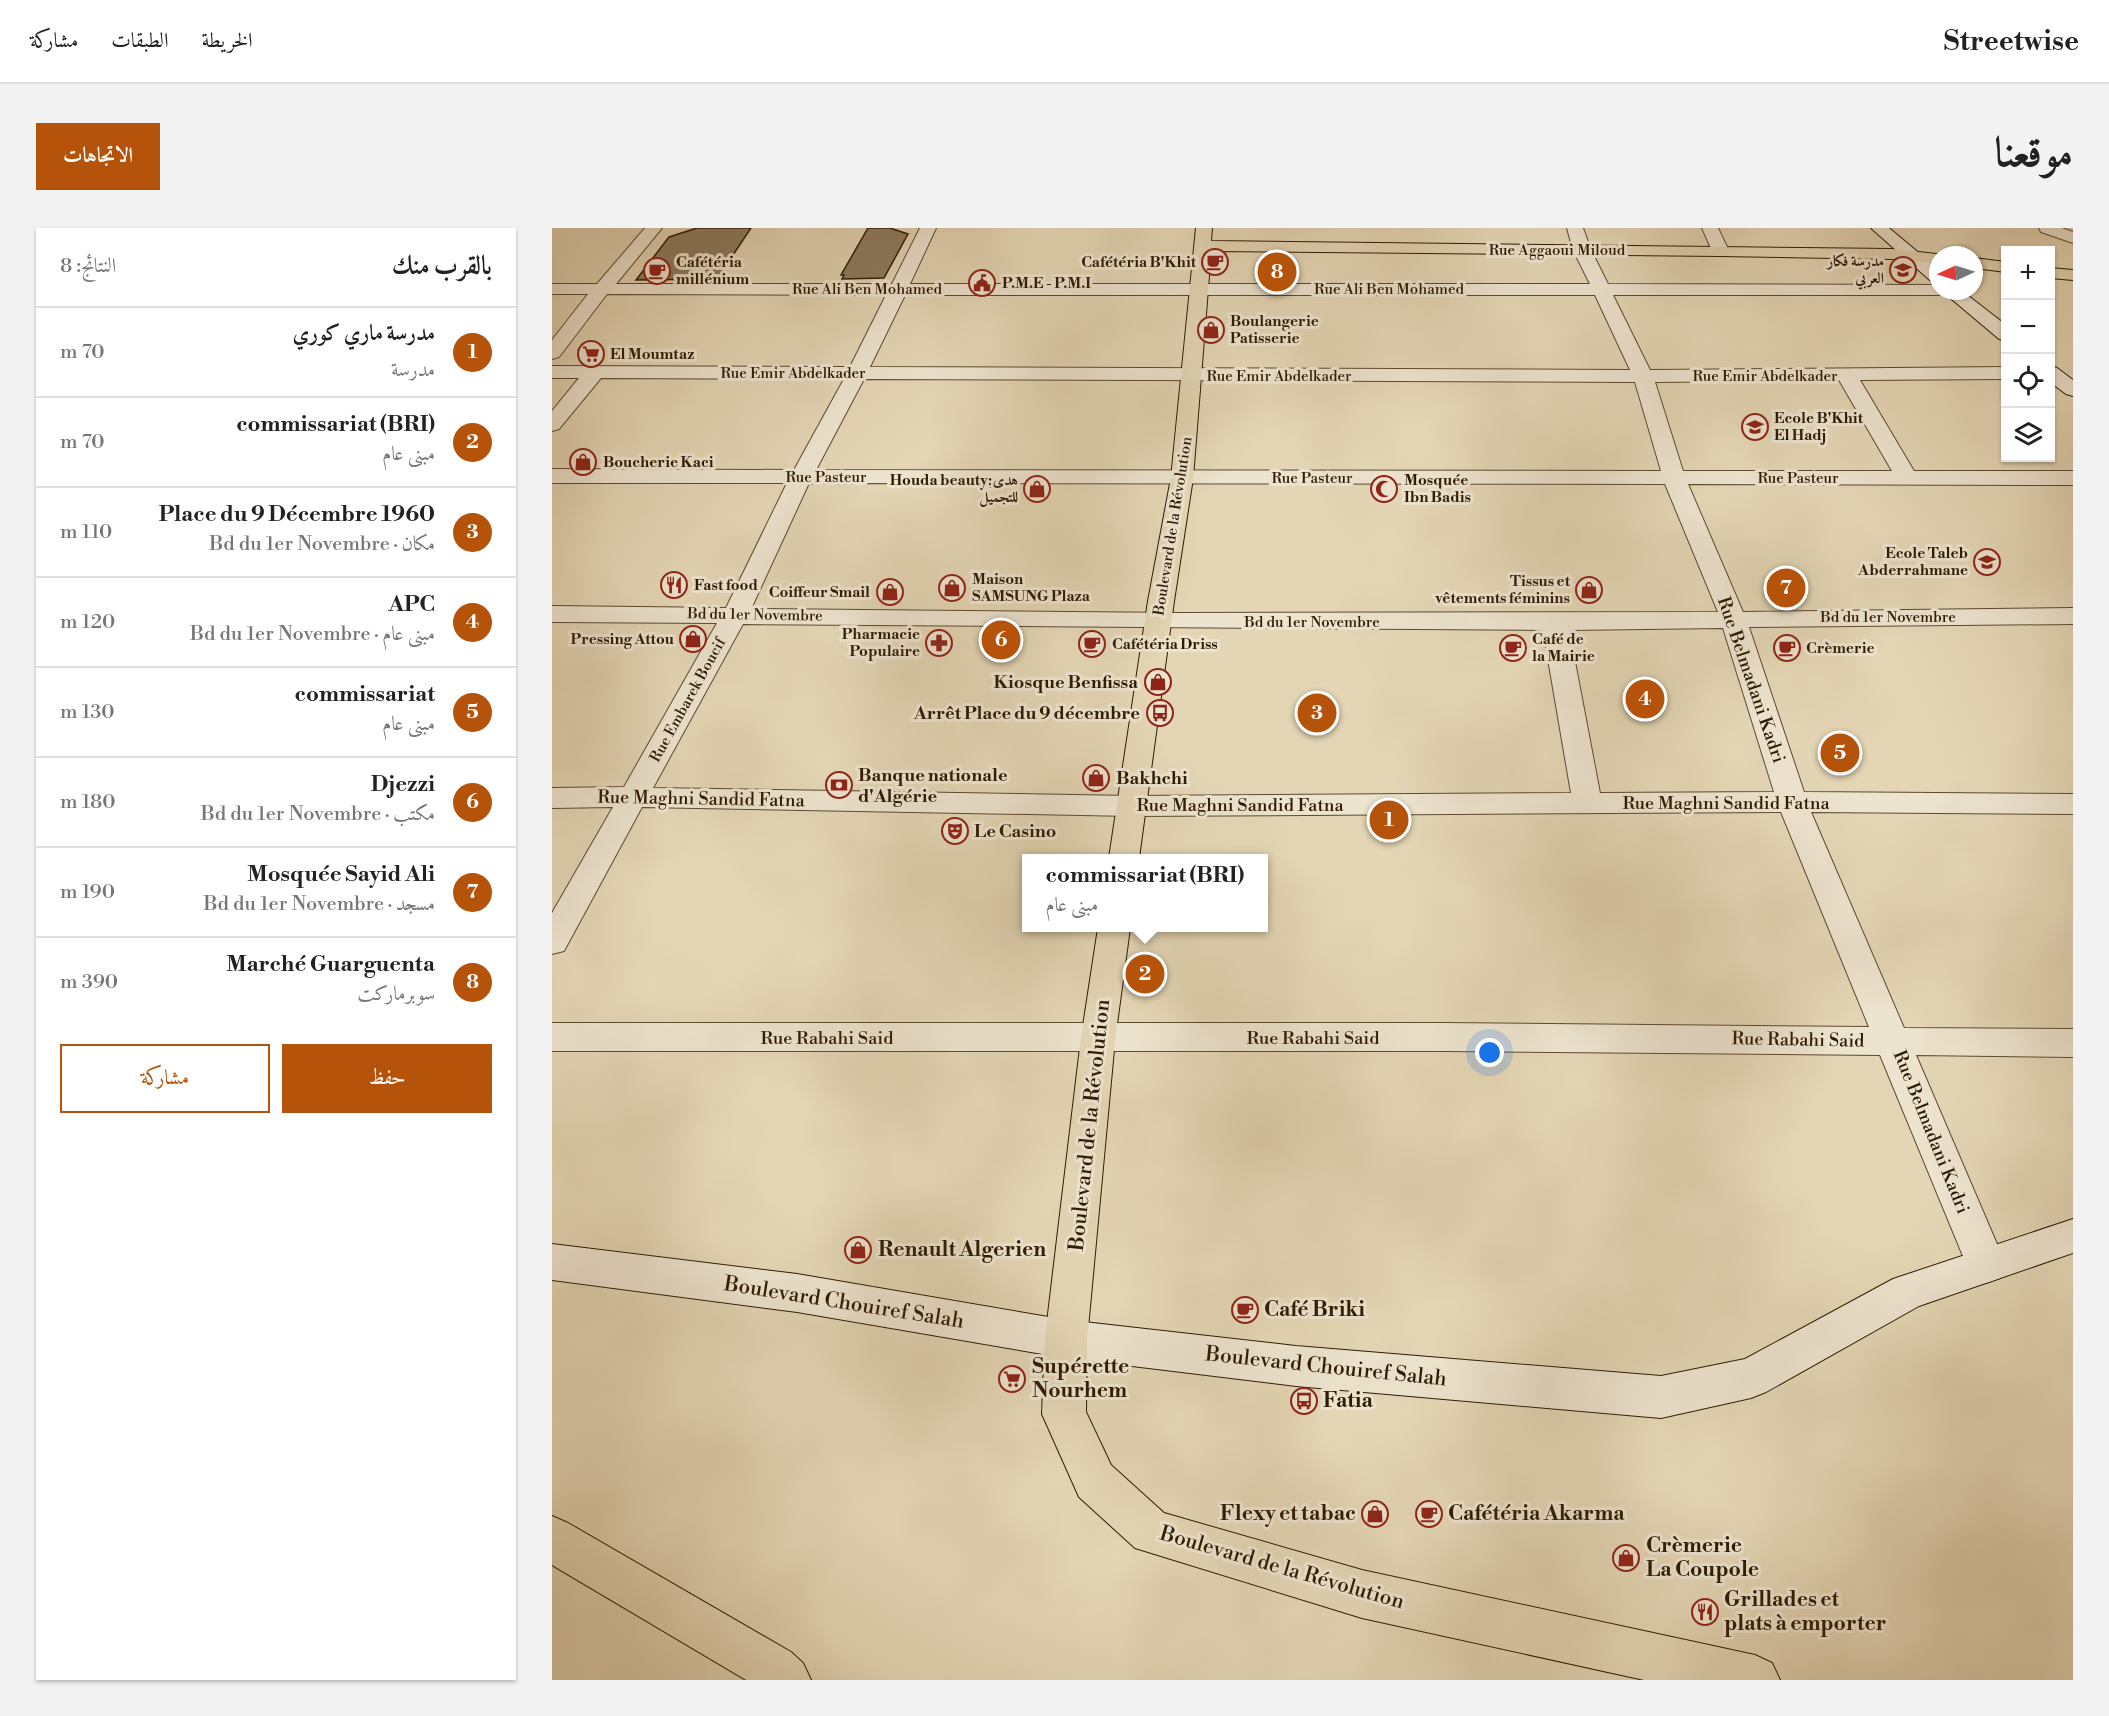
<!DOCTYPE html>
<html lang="ar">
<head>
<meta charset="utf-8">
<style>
  body { margin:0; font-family:"Libre Bodoni",Amiri,serif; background:#f2f2f2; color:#222; direction:rtl }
  .controls { position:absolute; right:18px; top:18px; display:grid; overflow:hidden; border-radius:0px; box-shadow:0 2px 4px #0004 }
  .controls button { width:54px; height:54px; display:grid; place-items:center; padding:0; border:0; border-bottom:2px solid #e0e0e0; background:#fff; color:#222; font:30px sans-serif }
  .compass { position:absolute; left:1377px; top:18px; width:54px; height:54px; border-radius:50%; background:#fff; box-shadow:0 2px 4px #0004; rotate:266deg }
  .you { position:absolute; left:938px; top:825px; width:21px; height:21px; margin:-15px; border:4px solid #fff; border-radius:50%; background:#1a73e8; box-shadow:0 0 0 9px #1a73e833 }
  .badge { display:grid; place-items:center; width:39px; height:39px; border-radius:50%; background:#b45309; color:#fff; font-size:20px; font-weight:700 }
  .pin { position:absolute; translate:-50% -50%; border:3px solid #fff; box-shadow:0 2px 6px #0006 }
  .popup { position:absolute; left:470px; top:626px; width:246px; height:78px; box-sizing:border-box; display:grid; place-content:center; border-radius:0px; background:#fff; filter:drop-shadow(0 2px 4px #0005); font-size:20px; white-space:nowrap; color:#767676 }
  .popup b { font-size:22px; color:#222 }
  .popup::after { content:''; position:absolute; left:50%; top:100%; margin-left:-12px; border:12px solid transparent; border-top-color:#fff }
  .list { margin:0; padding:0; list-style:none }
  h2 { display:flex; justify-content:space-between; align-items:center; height:78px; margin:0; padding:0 24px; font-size:26px }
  h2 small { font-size:20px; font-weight:400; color:#767676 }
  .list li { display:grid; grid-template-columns:39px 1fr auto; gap:18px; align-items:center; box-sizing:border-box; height:90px; padding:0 24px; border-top:2px solid #e0e0e0 }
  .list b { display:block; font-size:22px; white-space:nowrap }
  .list p { margin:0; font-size:20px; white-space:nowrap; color:#767676 }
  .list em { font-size:20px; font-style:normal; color:#767676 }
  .actions { display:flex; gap:12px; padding:18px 24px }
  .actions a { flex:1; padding:14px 0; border:2px solid #b45309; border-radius:0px; text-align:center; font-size:21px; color:#b45309 }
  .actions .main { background:#b45309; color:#fff }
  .icon { flex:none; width:33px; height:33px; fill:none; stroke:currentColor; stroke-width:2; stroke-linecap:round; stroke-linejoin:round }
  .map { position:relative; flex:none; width:1521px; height:1452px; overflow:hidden; direction:ltr; border-radius:0px }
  header { display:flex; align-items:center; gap:36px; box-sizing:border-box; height:84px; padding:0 30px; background:#fff; border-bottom:2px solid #e0e0e0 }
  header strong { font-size:28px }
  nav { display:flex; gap:33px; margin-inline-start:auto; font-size:21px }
  .intro { display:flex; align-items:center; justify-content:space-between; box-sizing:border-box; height:144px; padding:0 36px }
  h1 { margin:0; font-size:42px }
  .button { padding:15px 27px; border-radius:0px; background:#b45309; color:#fff; font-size:21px; font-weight:700 }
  main { display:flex; gap:36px; padding:0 36px }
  aside { flex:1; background:#fff; border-radius:0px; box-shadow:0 2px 4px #0004 }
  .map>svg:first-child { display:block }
  .building { fill:#8d7c5f; stroke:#2e1b02; stroke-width:1.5 }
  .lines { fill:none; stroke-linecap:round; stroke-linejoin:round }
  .street-casing { stroke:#5c4a2f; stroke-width:2 }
  .secondary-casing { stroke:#2e1b02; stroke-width:2 }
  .primary-casing { stroke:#2e1b02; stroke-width:2 }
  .street { fill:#ede4cf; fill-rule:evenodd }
  .secondary { fill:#ede4cf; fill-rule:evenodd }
  .primary { fill:#e4d6b5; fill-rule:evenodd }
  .labels { text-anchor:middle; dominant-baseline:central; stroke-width:6; stroke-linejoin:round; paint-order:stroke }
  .far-street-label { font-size:15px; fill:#2e1b02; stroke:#ede4cf }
  .far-poi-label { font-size:15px; font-weight:bold; fill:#2e1b02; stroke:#ede4cf; text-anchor:start }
  .street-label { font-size:18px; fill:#2e1b02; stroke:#ede4cf }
  .poi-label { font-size:18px; font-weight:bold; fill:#2e1b02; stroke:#ede4cf; text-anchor:start }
  .near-street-label { font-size:21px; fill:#2e1b02; stroke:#ede4cf }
  .near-poi-label { font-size:21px; font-weight:bold; fill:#2e1b02; stroke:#ede4cf; text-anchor:start }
</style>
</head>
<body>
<header>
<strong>Streetwise</strong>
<nav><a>الخريطة</a><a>الطبقات</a><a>مشاركة</a></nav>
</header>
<div class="intro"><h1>موقعنا</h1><a class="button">الاتجاهات</a></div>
<main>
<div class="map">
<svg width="1521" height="1452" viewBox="0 0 1521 1452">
  <rect width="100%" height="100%" fill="#e4d6b5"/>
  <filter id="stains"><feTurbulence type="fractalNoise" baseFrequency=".00333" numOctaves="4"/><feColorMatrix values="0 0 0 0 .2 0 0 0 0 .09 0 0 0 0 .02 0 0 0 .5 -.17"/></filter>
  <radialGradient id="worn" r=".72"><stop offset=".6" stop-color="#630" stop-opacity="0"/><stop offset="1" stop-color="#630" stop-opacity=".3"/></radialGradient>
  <g class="building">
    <polygon points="145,0 199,0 165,51 84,52 117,9"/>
    <polygon points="316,0 338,0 356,6 332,50 290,51 292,47 289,47"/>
  </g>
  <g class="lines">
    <defs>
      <g id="street">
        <path d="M 93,0 L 110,0 L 64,56 L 340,56 L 368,0 L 384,0 L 358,56 L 1038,56 L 1021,22 L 1015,0 L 1031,0 L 1039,22 L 1056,56 L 1386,57 L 1386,63 L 1394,63 L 1386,67 L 1061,67 L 1098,142 L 1454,139 L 1454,151 L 1308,152 L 1362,243 L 1521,243 L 1521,257 L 1136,256 L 1191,384 L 1521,380 L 1521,396 L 1197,399 L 1252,564 L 1521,566 L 1521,586 L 1259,584 L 1352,800 L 1521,801 L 1521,829 L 1364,827 L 1454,1037 L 1448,1050 L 1434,1055 L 1420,1050 L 1328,827 L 892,823 L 0,823 L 0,795 L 892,795 L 1317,799 L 1229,584 L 580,588 L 90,579 L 12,723 L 0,726 L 0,685 L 61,579 L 0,580 L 0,560 L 72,559 L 165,395 L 0,394 L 0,378 L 174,380 L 235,255 L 0,255 L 0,241 L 242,242 L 292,151 L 49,150 L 7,201 L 0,203 L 0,183 L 27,150 L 0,150 L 0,138 L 298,139 L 334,67 L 55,66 L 7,129 L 0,131 L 0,112 L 36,66 L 0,66 L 0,56 L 45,56 ZM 353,67 L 1043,67 L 1078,142 L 318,139 ZM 312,151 L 1083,154 L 1109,243 L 264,242 ZM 1287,152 L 1340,243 L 1131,243 L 1103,154 ZM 257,255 L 1113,256 L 1166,384 L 628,385 L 199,381 ZM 191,396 L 991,402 L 1019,565 L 580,568 L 101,560 ZM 1171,400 L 1222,564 L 1048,565 L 1017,402 Z"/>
        <polygon points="1150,0 1166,0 1177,23 1174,27 1162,27"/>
        <polygon points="1487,0 1510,0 1521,4 1521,15 1489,4"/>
      </g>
      <g id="secondary">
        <polygon points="1319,0 1337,0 1386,41 1386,55 1380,54"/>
        <polygon points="1390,63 1410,63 1454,97 1454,113 1447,111"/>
        <polygon points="1498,138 1505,140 1521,152 1521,168 1514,166 1498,154"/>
        <polygon points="1521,991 1521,1025 1367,1078 1214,1164 1199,1170 1109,1190 744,1158 514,1130 245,1084 0,1052 0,1016 245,1046 514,1092 744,1118 1109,1148 1193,1131 1341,1051"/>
      </g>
      <g id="primary">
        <polygon points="644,0 660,0 659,13 1340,21 1393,27 1386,27 1386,35 1340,31 1168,28 659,23 641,250 622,373 587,630 557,630 596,373 619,250"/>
        <polygon points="1422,30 1454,34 1454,44 1422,40"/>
        <polygon points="1498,40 1521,42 1521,52 1498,50"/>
        <polygon points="546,700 578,700 563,811 535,1111 534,1184 559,1237 612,1285 810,1342 1203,1427 1220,1435 1228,1452 1092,1452 810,1390 583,1320 527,1269 490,1186 493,1111 529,811"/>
        <polygon points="0,1288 16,1295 239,1424 251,1435 259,1452 194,1452 0,1337"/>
      </g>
    </defs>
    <use href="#street" class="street-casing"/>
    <use href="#secondary" class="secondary-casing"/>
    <use href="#primary" class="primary-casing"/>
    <use href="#street" class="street"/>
    <use href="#secondary" class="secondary"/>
    <use href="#primary" class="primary"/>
  </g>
  <defs>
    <symbol id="cafe-ring" viewBox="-11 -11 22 22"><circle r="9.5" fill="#ede4cf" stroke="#8f2418" stroke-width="1.5"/><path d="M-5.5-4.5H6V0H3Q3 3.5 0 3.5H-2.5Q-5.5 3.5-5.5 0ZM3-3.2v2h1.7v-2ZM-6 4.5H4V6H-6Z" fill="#8f2418"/></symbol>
    <symbol id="school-ring" viewBox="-11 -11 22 22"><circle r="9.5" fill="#ede4cf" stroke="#8f2418" stroke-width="1.5"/><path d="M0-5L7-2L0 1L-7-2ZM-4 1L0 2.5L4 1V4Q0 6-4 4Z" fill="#8f2418"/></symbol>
    <symbol id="civic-ring" viewBox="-11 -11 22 22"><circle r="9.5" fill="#ede4cf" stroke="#8f2418" stroke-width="1.5"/><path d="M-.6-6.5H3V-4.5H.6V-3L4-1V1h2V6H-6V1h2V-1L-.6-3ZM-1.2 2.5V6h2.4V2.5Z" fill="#8f2418"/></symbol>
    <symbol id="shop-ring" viewBox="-11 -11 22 22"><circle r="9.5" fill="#ede4cf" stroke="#8f2418" stroke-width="1.5"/><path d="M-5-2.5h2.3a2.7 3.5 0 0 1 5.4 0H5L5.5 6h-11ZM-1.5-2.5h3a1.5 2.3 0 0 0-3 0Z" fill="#8f2418"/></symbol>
    <symbol id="supermarket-ring" viewBox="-11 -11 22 22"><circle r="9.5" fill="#ede4cf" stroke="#8f2418" stroke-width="1.5"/><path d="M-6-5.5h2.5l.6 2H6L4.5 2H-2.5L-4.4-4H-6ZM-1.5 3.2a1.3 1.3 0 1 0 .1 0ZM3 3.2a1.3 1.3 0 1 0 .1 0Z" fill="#8f2418"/></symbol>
    <symbol id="mosque-ring" viewBox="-11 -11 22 22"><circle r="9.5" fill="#ede4cf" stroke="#8f2418" stroke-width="1.5"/><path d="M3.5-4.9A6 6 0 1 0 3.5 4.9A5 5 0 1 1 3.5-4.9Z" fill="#8f2418"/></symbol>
    <symbol id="restaurant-ring" viewBox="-11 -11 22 22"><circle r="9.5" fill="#ede4cf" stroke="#8f2418" stroke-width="1.5"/><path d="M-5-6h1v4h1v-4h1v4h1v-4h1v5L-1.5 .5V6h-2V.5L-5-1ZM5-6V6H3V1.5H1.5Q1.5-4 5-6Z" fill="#8f2418"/></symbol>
    <symbol id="pharmacy-ring" viewBox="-11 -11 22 22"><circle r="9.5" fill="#ede4cf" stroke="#8f2418" stroke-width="1.5"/><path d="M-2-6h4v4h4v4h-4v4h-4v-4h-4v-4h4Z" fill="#8f2418"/></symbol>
    <symbol id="bus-ring" viewBox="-11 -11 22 22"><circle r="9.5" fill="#ede4cf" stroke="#8f2418" stroke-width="1.5"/><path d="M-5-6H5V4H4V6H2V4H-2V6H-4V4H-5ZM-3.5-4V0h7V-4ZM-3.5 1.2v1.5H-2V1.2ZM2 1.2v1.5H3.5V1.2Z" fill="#8f2418"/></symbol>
    <symbol id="bank-ring" viewBox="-11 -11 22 22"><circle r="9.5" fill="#ede4cf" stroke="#8f2418" stroke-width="1.5"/><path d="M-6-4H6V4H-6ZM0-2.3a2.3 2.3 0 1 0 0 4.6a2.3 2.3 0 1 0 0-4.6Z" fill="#8f2418"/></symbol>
    <symbol id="theatre-ring" viewBox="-11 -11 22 22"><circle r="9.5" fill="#ede4cf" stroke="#8f2418" stroke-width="1.5"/><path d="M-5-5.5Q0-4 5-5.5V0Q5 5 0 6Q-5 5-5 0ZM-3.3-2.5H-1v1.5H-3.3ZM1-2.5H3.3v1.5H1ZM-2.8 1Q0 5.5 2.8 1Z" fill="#8f2418"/></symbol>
  </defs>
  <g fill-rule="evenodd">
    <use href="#cafe-ring" x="648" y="19" width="30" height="30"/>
    <use href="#school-ring" x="1336" y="27" width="30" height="30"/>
    <use href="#cafe-ring" x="90" y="28" width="30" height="30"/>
    <use href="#civic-ring" x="415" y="40" width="30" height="30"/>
    <use href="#shop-ring" x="644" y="87" width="30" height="30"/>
    <use href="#supermarket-ring" x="24" y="111" width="30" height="30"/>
    <use href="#school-ring" x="1188" y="184" width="30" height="30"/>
    <use href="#shop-ring" x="16" y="219" width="30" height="30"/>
    <use href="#shop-ring" x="470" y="246" width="30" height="30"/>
    <use href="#mosque-ring" x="817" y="246" width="30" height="30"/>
    <use href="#school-ring" x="1420" y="319" width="30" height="30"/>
    <use href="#restaurant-ring" x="107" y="342" width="30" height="30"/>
    <use href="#shop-ring" x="385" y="345" width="30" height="30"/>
    <use href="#shop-ring" x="1022" y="347" width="30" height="30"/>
    <use href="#shop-ring" x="323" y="349" width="30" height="30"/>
    <use href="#shop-ring" x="126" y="396" width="30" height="30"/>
    <use href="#pharmacy-ring" x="372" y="400" width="30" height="30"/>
    <use href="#cafe-ring" x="525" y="401" width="30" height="30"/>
    <use href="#cafe-ring" x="946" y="405" width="30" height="30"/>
    <use href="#cafe-ring" x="1220" y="405" width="30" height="30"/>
    <use href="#shop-ring" x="591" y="439" width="30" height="30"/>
    <use href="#bus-ring" x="593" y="470" width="30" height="30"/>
    <use href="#shop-ring" x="529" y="535" width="30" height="30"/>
    <use href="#bank-ring" x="272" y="542" width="30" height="30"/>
    <use href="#theatre-ring" x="388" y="588" width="30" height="30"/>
    <use href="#shop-ring" x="291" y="1007" width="30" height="30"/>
    <use href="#cafe-ring" x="678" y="1067" width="30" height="30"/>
    <use href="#supermarket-ring" x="445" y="1136" width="30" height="30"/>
    <use href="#bus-ring" x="737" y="1158" width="30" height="30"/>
    <use href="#shop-ring" x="808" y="1271" width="30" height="30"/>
    <use href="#cafe-ring" x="862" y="1271" width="30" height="30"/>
    <use href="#shop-ring" x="1059" y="1315" width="30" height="30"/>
    <use href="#restaurant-ring" x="1138" y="1369" width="30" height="30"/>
  </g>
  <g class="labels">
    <g class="far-street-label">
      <text x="1005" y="22">Rue Aggaoui Miloud</text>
      <text x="315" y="61">Rue Ali Ben Mohamed</text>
      <text x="837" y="61">Rue Ali Ben Mohamed</text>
      <text x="241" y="145">Rue Emir Abdelkader</text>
      <text x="727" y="148">Rue Emir Abdelkader</text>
      <text x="1213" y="148">Rue Emir Abdelkader</text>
      <text x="274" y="249">Rue Pasteur</text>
      <text x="760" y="250">Rue Pasteur</text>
      <text x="1246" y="250">Rue Pasteur</text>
      <text transform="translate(621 298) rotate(-81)">Boulevard de la Révolution</text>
      <text transform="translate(203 387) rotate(1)">Bd du 1er Novembre</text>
      <text x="1336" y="389">Bd du 1er Novembre</text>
      <text x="760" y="394">Bd du 1er Novembre</text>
      <text transform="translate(136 472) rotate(-61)">Rue Embarek Boucif</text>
    </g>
    <g class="far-poi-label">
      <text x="1332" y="33" text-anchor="end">مدرسة فكار<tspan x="1332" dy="17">العربي</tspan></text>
      <text x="124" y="34">Cafétéria<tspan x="124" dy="17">millénium</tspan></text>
      <text x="644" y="34" text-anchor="end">Cafétéria B'Khit</text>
      <text x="450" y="55">P.M.E - P.M.I</text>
      <text x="678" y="93">Boulangerie<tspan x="678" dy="17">Patisserie</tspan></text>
      <text x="58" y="126">El Moumtaz</text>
      <text x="1222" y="190">Ecole B'Khit<tspan x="1222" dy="17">El Hadj</tspan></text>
      <text x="51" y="234">Boucherie Kaci</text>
      <text x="466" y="252" text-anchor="end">Houda beauty;هدى<tspan x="466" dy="17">للتجميل</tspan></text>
      <text x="852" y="252">Mosquée<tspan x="852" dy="17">Ibn Badis</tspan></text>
      <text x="1416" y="325" text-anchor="end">Ecole Taleb<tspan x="1416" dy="17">Abderrahmane</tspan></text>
      <text x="420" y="351">Maison<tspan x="420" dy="17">SAMSUNG Plaza</tspan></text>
      <text x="1018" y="353" text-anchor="end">Tissus et<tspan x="1018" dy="17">vêtements féminins</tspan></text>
      <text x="142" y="357">Fast food</text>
      <text x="318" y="364" text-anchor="end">Coiffeur Smail</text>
      <text x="368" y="406" text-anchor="end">Pharmacie<tspan x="368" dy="17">Populaire</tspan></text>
      <text x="122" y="411" text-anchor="end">Pressing Attou</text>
      <text x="980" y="411">Café de<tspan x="980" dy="17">la Mairie</tspan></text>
      <text x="560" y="416">Cafétéria Driss</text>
      <text x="1254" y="420">Crèmerie</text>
    </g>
    <g class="street-label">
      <text transform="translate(1199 452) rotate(71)">Rue Belmadani Kadri</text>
      <text transform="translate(149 571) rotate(1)">Rue Maghni Sandid Fatna</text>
      <text x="1174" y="575">Rue Maghni Sandid Fatna</text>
      <text x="688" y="577">Rue Maghni Sandid Fatna</text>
      <text x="275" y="810">Rue Rabahi Said</text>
      <text x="761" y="810">Rue Rabahi Said</text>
      <text transform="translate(1246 812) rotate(1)">Rue Rabahi Said</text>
      <text transform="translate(1379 904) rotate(68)">Rue Belmadani Kadri</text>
    </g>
    <g class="poi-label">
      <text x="586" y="454" text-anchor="end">Kiosque Benfissa</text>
      <text x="588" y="485" text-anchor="end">Arrêt Place du 9 décembre</text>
      <text x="306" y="547">Banque nationale<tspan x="306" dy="21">d'Algérie</tspan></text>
      <text x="564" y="550">Bakhchi</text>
      <text x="422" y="603">Le Casino</text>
    </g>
    <g class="near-street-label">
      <text transform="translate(538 897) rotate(-84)">Boulevard de la Révolution</text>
      <text transform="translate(292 1075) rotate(9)">Boulevard Chouiref Salah</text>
      <text transform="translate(774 1139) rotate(6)">Boulevard Chouiref Salah</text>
      <text transform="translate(730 1340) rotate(16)">Boulevard de la Révolution</text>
    </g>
    <g class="near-poi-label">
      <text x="326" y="1022">Renault Algerien</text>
      <text x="712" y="1082">Café Briki</text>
      <text x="480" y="1139">Supérette<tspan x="480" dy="24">Nourhem</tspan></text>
      <text x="771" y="1173">Fatia</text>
      <text x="804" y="1286" text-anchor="end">Flexy et tabac</text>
      <text x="896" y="1286">Cafétéria Akarma</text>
      <text x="1094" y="1318">Crèmerie<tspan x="1094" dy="24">La Coupole</tspan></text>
      <text x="1172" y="1372">Grillades et<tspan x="1172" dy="24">plats à emporter</tspan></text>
    </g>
  </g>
  <rect width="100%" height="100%" filter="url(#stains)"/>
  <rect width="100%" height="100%" fill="url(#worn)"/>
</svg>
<div class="controls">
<button>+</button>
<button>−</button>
<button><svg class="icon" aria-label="locate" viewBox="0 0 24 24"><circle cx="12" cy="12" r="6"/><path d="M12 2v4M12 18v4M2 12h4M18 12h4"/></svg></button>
<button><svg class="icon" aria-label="layers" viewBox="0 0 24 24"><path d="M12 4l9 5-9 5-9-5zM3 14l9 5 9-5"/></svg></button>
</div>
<svg class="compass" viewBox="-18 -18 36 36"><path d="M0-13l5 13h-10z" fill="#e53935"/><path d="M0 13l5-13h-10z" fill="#767676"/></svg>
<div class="you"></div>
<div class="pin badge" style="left:837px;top:592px">1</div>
<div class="pin badge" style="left:593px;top:746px">2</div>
<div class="popup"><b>commissariat (BRI)</b>مبنى عام</div>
<div class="pin badge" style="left:765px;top:485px">3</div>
<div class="pin badge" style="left:1093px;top:471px">4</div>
<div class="pin badge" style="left:1288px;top:525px">5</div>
<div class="pin badge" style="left:449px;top:412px">6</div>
<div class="pin badge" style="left:1234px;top:360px">7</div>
<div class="pin badge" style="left:725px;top:44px">8</div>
</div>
<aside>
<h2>بالقرب منك<small>النتائج: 8</small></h2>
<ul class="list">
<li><span class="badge">1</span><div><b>مدرسة ماري كوري</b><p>مدرسة</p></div><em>70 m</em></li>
<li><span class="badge">2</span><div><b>commissariat (BRI)</b><p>مبنى عام</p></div><em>70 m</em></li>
<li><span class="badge">3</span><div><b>Place du 9 Décembre 1960</b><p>مكان · Bd du 1er Novembre</p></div><em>110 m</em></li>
<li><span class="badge">4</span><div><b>APC</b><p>مبنى عام · Bd du 1er Novembre</p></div><em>120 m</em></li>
<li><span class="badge">5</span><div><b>commissariat</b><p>مبنى عام</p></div><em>130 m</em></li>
<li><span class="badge">6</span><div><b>Djezzi</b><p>مكتب · Bd du 1er Novembre</p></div><em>180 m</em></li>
<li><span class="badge">7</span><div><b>Mosquée Sayid Ali</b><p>مسجد · Bd du 1er Novembre</p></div><em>190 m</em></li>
<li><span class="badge">8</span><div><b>Marché Guarguenta</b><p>سوبرماركت</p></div><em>390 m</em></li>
</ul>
<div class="actions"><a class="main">حفظ</a><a>مشاركة</a></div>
</aside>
</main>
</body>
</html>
